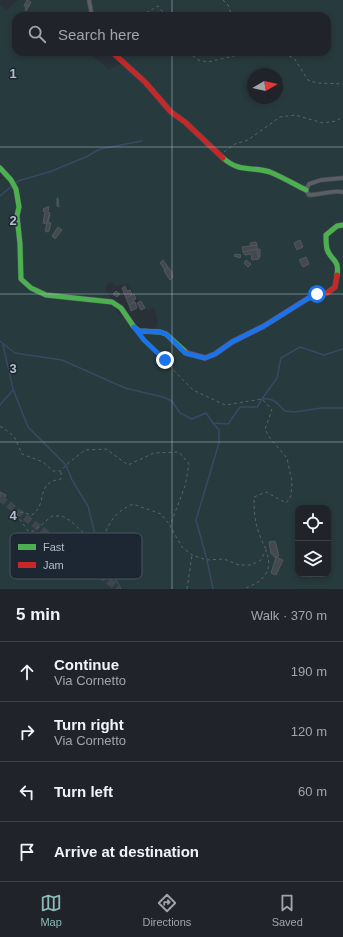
<!DOCTYPE html>
<html lang="en">
<head>
<meta charset="utf-8">
<style>
  body { margin:0; font-family:Helvetica,sans-serif; background:#2d3036; color:#f1f3f6 }
  .controls { position:absolute; right:12px; bottom:12px; display:grid; overflow:hidden; border-radius:8px; box-shadow:0 2px 6px #0003 }
  .controls button { width:36px; height:36px; display:grid; place-items:center; padding:0; border:0; border-bottom:1px solid #3d4147; background:#20242a; color:#f1f3f6; font:20px sans-serif }
  .compass { position:absolute; left:247px; top:68px; width:36px; height:36px; border-radius:50%; background:#20242a; box-shadow:0 2px 6px #0003; rotate:81deg }
  .stop { position:absolute; width:12px; height:12px; margin:-9px; border:3px solid #1a73e8; border-radius:50%; background:#fff }
  .stop.end { background:#1a73e8; border-color:#fff; box-shadow:0 1px 4px #0008 }
  .list { margin:0; padding:0; list-style:none }
  h2 { display:flex; justify-content:space-between; align-items:center; height:52px; margin:0; padding:0 16px; font-size:17px }
  h2 small { font-size:13px; font-weight:400; color:#a2a4a8 }
  .list li { display:grid; grid-template-columns:26px 1fr auto; gap:12px; align-items:center; box-sizing:border-box; height:60px; padding:0 16px; border-top:1px solid #3d4147 }
  .list b { display:block; font-size:15px; white-space:nowrap }
  .list p { margin:0; font-size:13px; white-space:nowrap; color:#a2a4a8 }
  .list em { font-size:13px; font-style:normal; color:#a2a4a8 }
  .icon { flex:none; width:22px; height:22px; fill:none; stroke:currentColor; stroke-width:2; stroke-linecap:round; stroke-linejoin:round }
  .map { position:relative; flex:none; width:343px; height:589px; overflow:hidden }
  .search { position:absolute; background:#20242a; box-shadow:0 2px 6px #0003; left:12px; right:12px; top:12px; height:44px; display:flex; align-items:center; gap:10px; box-sizing:border-box; padding:0 14px; border-radius:12px; color:#a2a4a8; font-size:15px }
  .sheet { height:292px; background:#20242a }
  nav { display:flex; justify-content:space-around; align-items:center; box-sizing:border-box; height:56px; border-top:1px solid #3d4147; background:#20242a; font-size:11px; color:#a2a4a8 }
  nav a { display:grid; justify-items:center; gap:2px }
  nav .on { color:#8bbbb9 }
  .map>svg:first-child { display:block }
  .green { fill:#273a3e; fill-rule:evenodd }
  .lines { fill:none; stroke-linecap:round; stroke-linejoin:round }
  .stream { stroke:#384963; stroke-width:1.5 }
  .building { fill:#444950; stroke:#52575f }
  .highway-tunnel { stroke:#3f454e; stroke-width:7; stroke-dasharray:7 3.5; stroke-linecap:butt }
  .street-casing { stroke:#484c53; stroke-width:5 }
  .fast-casing { stroke:#484c53; stroke-width:6 }
  .jam-casing { stroke:#484c53; stroke-width:6 }
  .path { stroke:#5d636a; stroke-width:1; stroke-dasharray:3 3; stroke-linecap:butt }
  .street { stroke:#5a5e66; stroke-width:3.5 }
  .fast { stroke:#4caf50; stroke-width:5 }
  .jam { stroke:#c62828; stroke-width:5 }
  .route { stroke:#1a73e8; stroke-width:5 }
  .grid { fill:none; stroke:#b4bcc9; stroke-width:1; stroke-opacity:0.55 }
  .key { fill:#1d2633; stroke:#4a5360; stroke-width:1 }
  .key-label { font-size:11px; fill:#b4bcc9 }
  .grid-label { font-size:13px; text-anchor:middle; font-weight:bold; fill:#b4bcc9; stroke:#1d2633; stroke-width:3; stroke-linejoin:round; paint-order:stroke }
</style>
</head>
<body>
<div class="map">
<svg width="343" height="589" viewBox="0 0 343 589">
  <rect width="100%" height="100%" fill="#2a3038"/>
  <path class="green" d="M 18,0 L 343,0 L 343,589 L 0,589 L 0,180 L 3,178 L 0,170 L 0,5 L 7,10 ZM 16,16 L 327,16 L 327,52 L 114,52 L 124,63 L 109,69 L 97,60 L 89,52 L 16,52 ZM 253,74 L 277,74 L 277,98 L 253,98 ZM 110,282 L 116,286 L 127,284 L 145,310 L 154,308 C 159,320 160,328 147,335 L 137,329 L 117,312 L 105,287 ZM 298,508 L 328,508 L 328,574 L 298,574 Z"/>
  <g class="lines">
    <g class="stream">
      <polyline points="0,196 18,181 49,172 86,157 100,149 142,141"/>
      <path d="M 0,341 L 15,353 L 62,360 L 125,388 L 163,397 L 172,401 L 180,413 L 192,419 L 206,413 L 213,423 L 228,424 L 240,407 L 257,407 L 262,399 C 273,397 277,403 285,411 L 295,412 L 321,408 L 343,408"/>
      <polyline points="3,345 13,389 28,427 66,465 72,480 88,506 99,551 121,589"/>
      <polyline points="262,399 277,378 281,358 300,347 324,355 343,349"/>
      <polyline points="0,405 13,390"/>
      <polyline points="213,423 219,430 219,443 196,520 207,560 213,589"/>
    </g>
  </g>
  <g class="building">
    <polygon points="27,0 31,2 29,6 25,4"/>
    <polygon points="25,4 29,6 26,11 25,10 26,7 24,6"/>
    <polygon points="195,52 203,52 199,56"/>
    <polygon points="57,198 58,198 59,207 57,206"/>
    <polygon points="46,207 49,207 48,212 50,213 46,224 43,223 45,212 43,211 44,208 46,209"/>
    <polygon points="49,215 50,215 48,222 51,223 49,231 47,232 45,231"/>
    <polygon points="58,227 62,230 55,239 52,236"/>
    <polygon points="300,240 303,247 297,250 294,243"/>
    <polygon points="256,242 257,245 251,246 250,243"/>
    <polygon points="257,245 257,249 243,252 242,247"/>
    <polygon points="257,249 260,249 260,257 259,258"/>
    <polygon points="257,249 259,259 252,260 251,254 245,255 243,252"/>
    <polygon points="235,254 241,255 240,258 234,256"/>
    <polygon points="306,257 309,264 303,267 299,260"/>
    <polygon points="163,260 168,267 165,270 160,263"/>
    <polygon points="246,260 251,264 248,267 244,263"/>
    <polygon points="168,267 172,272 173,277 170,280 164,271"/>
    <polygon points="125,286 127,291 130,290 132,295 126,298 122,288"/>
    <polygon points="116,291 120,294 117,297 113,294"/>
    <polygon points="134,294 136,299 133,300 135,302 129,305 126,298"/>
    <polygon points="141,301 145,308 141,310 137,303"/>
    <polygon points="135,302 137,308 131,311 129,305"/>
    <polygon points="0,492 6,495 4,499 0,497"/>
    <polygon points="275,541 279,556 274,557 273,554 271,554 269,542"/>
    <polygon points="276,557 283,560 276,575 271,573"/>
    <polygon points="304,574 311,574 311,577 304,576"/>
  </g>
  <g class="lines">
    <polyline class="highway-tunnel" points="0,498 119,589"/>
    <defs>
      <g id="street">
        <polyline points="89,0 92,16"/>
        <path d="M 343,178 L 321,180 L 309,184 L 306,190 L 309,195 C 320,195 332,190 343,192"/>
      </g>
      <g id="fast">
        <path d="M 223,158 C 240,173 251,166 270,172 C 282,177 294,184 306,190"/>
        <polyline points="0,168 11,180 16,189 19,207 17,216 20,244 21,279 31,288 46,295 112,302 121,308 134,327 139,331 160,332 166,334 187,353"/>
        <path d="M 337,275 C 340,259 330,260 327,249 C 326,244 326,239 326,235 L 337,226 L 343,225"/>
      </g>
      <g id="jam">
        <polyline points="112,52 145,82 171,112 185,122 223,158"/>
        <polyline points="187,353 205,358 215,354 232,342 264,326 307,299 317,294 327,293 335,287 337,275"/>
      </g>
    </defs>
    <use href="#street" class="street-casing"/>
    <use href="#fast" class="fast-casing"/>
    <use href="#jam" class="jam-casing"/>
    <g class="path">
      <polyline points="223,0 228,5 232,16"/>
      <polyline points="141,16 158,6 166,16"/>
      <polyline points="188,52 198,60 208,62 238,55 240,52"/>
      <polyline points="278,52 294,58 308,80 317,83 343,84"/>
      <polyline points="224,152 235,144 248,140 280,117 295,115 323,123 336,121 343,117"/>
      <path d="M 140,336 L 193,390 L 225,405 L 262,399 L 272,410 L 265,429 L 269,437 L 287,458 L 292,482 L 291,496 L 286,503 L 266,492 L 254,497 C 254,520 256,529 266,549"/>
      <path d="M 0,427 L 2,427 L 14,436 L 22,454 L 43,462 L 53,471 L 61,471 L 66,465 L 85,450 L 106,449 L 128,465 L 154,453 L 179,452 L 189,464 L 185,486 L 170,526 L 182,547 L 192,555 L 207,560 L 224,559 L 239,565 L 251,565 L 261,560 L 266,550 C 274,572 263,582 243,589"/>
      <path d="M 61,472 L 61,479 C 34,483 49,503 32,515 L 21,512 L 17,515 L 28,531 L 34,531 L 52,516 L 62,516 L 71,521 L 93,542 L 100,542 C 105,536 105,531 109,525 C 115,514 122,509 133,504 L 161,514 L 170,525"/>
      <polyline points="187,589 192,555"/>
    </g>
    <use href="#street" class="street"/>
    <use href="#fast" class="fast"/>
    <use href="#jam" class="jam"/>
  </g>
  <g class="lines">
    <polyline class="route" points="165,360 144,340 134,327 139,331 160,332 166,334 185,353 205,358 215,354 232,342 264,326 307,299 317,294"/>
  </g>
  <path class="grid" d="M 172,0 L 172,16M 172,52 L 172,589M 0,147 L 343,147M 0,294 L 343,294M 0,442 L 343,442"/>
  <rect x="10" y="533" width="132" height="46" rx="6" class="key"/>
  <rect x="18" y="544" width="18" height="6" fill="#4caf50"/>
  <rect x="18" y="562" width="18" height="6" fill="#c62828"/>
  <g class="key-label">
    <text x="43" y="551">Fast</text>
    <text x="43" y="569">Jam</text>
  </g>
  <g class="grid-label">
    <text x="13" y="78">1</text>
    <text x="13" y="225">2</text>
    <text x="13" y="373">3</text>
    <text x="13" y="520">4</text>
  </g>
</svg>
<div class="controls">
<button><svg class="icon" aria-label="locate" viewBox="0 0 24 24"><circle cx="12" cy="12" r="6"/><path d="M12 2v4M12 18v4M2 12h4M18 12h4"/></svg></button>
<button><svg class="icon" aria-label="layers" viewBox="0 0 24 24"><path d="M12 4l9 5-9 5-9-5zM3 14l9 5 9-5"/></svg></button>
</div>
<svg class="compass" viewBox="-18 -18 36 36"><path d="M0-13l5 13h-10z" fill="#e53935"/><path d="M0 13l5-13h-10z" fill="#a2a4a8"/></svg>
<div class="stop" style="left:317px;top:294px"></div>
<div class="stop end" style="left:165px;top:360px"></div>
<div class="search"><svg class="icon" aria-label="search" viewBox="0 0 24 24"><circle cx="10" cy="10" r="6"/><path d="M15 15l6 6"/></svg>Search here</div>
</div>
<section class="sheet">
<h2>5 min<small>Walk · 370 m</small></h2>
<ul class="list">
<li><svg class="icon" aria-label="ahead" viewBox="0 0 24 24"><path d="M12 20V5M6 11l6-6 6 6"/></svg><div><b>Continue</b><p>Via Cornetto</p></div><em>190 m</em></li>
<li><svg class="icon" aria-label="right" viewBox="0 0 24 24"><path d="M7 20v-9h11M14 6l5 5-5 5"/></svg><div><b>Turn right</b><p>Via Cornetto</p></div><em>120 m</em></li>
<li><svg class="icon" aria-label="left" viewBox="0 0 24 24"><path d="M17 20v-9H6M10 6l-5 5 5 5"/></svg><div><b>Turn left</b></div><em>60 m</em></li>
<li><svg class="icon" aria-label="arrive" viewBox="0 0 24 24"><path d="M6 21V4h12l-3 4 3 4H6"/></svg><div><b>Arrive at destination</b></div></li>
</ul>
</section>
<nav>
<a class="on"><svg class="icon" aria-label="map" viewBox="0 0 24 24"><path d="M3 6l6-2 6 2 6-2v14l-6 2-6-2-6 2zM9 4v14M15 6v14"/></svg>Map</a>
<a><svg class="icon" aria-label="directions" viewBox="0 0 24 24"><path d="M12 3l9 9-9 9-9-9zM9 14v-3h6M13 9l2 2-2 2"/></svg>Directions</a>
<a><svg class="icon" aria-label="saved" viewBox="0 0 24 24"><path d="M7 4h10v16l-5-4-5 4z"/></svg>Saved</a>
</nav>
</body>
</html>
